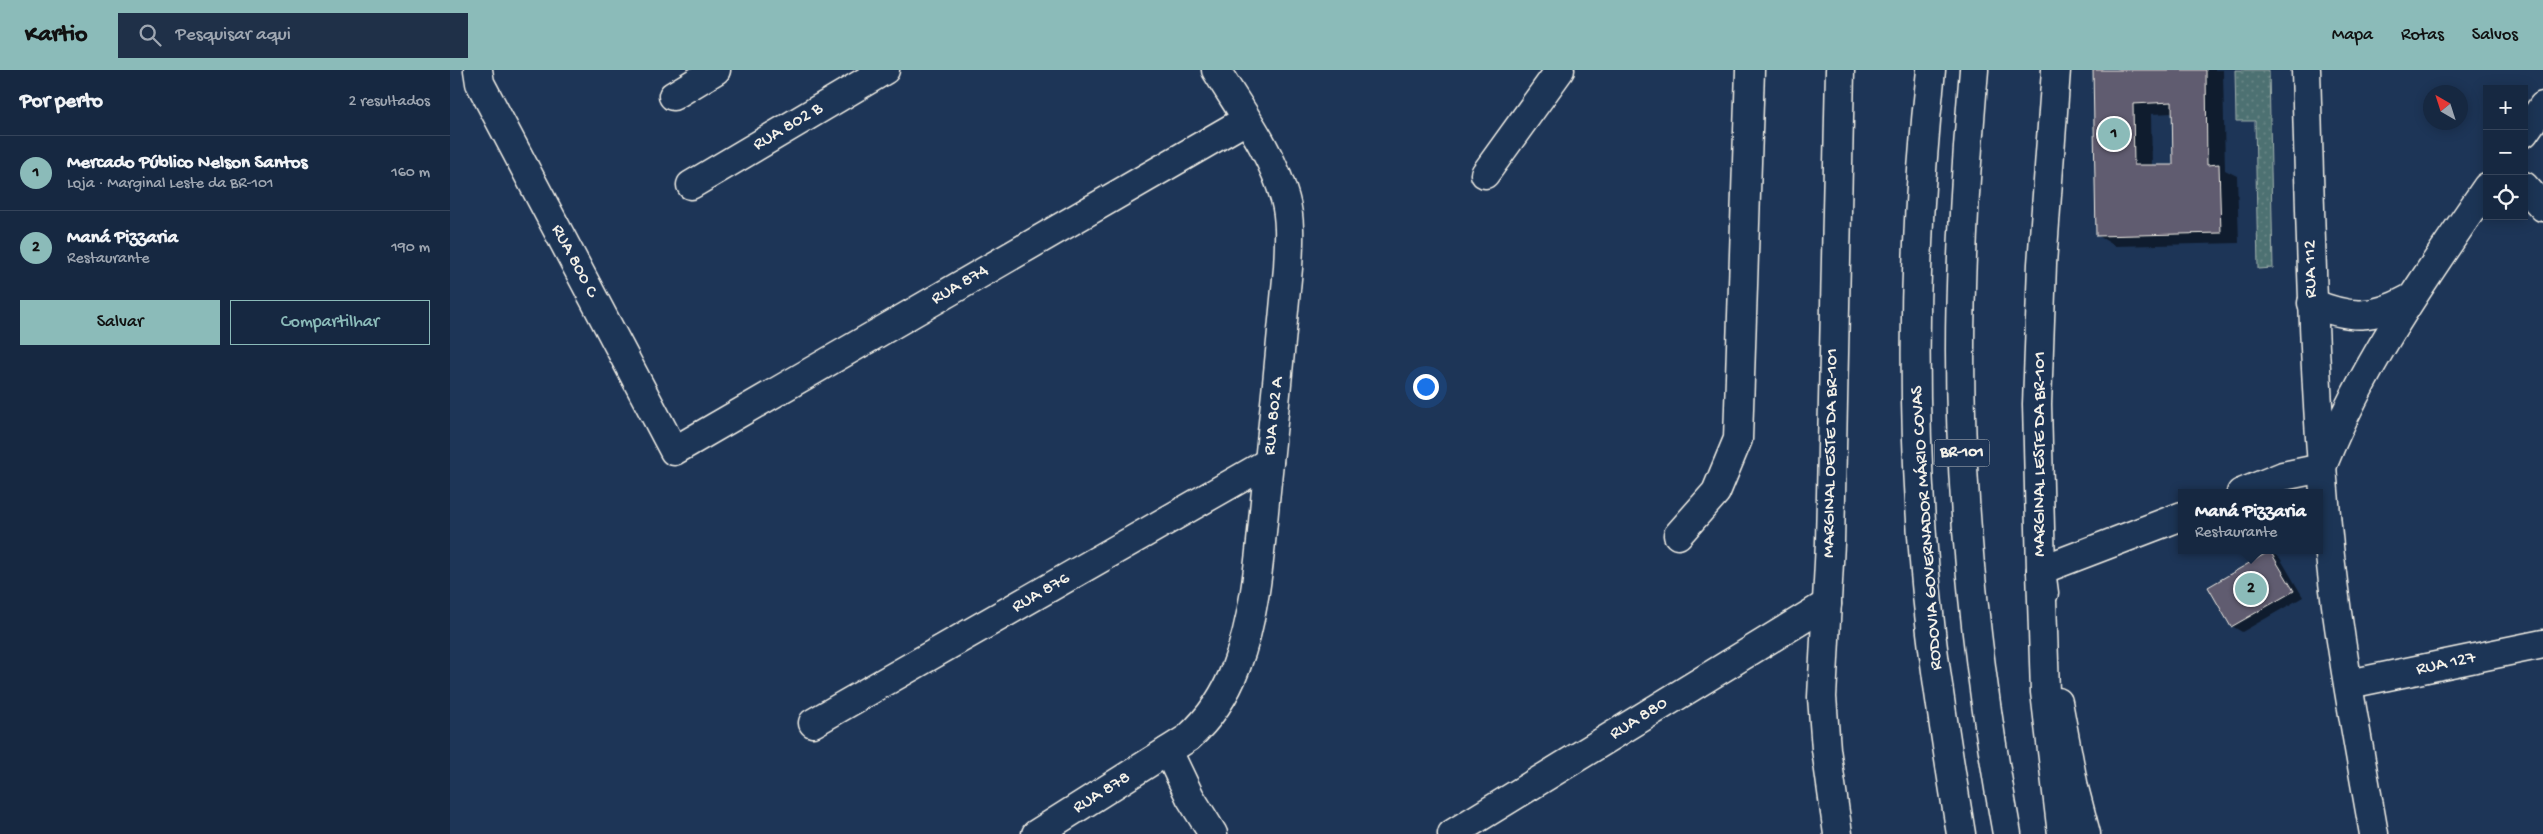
<!DOCTYPE html>
<html lang="pt">
<head>
<meta charset="utf-8">
<style>
  body { margin:0; font-family:"Gochi Hand",sans-serif; background:#1f3048; color:#f1f3f6 }
  .controls { position:absolute; right:15px; top:15px; display:grid; overflow:hidden; border-radius:0px; box-shadow:0 2px 12px #0003 }
  .controls button { width:45px; height:45px; display:grid; place-items:center; padding:0; border:0; border-bottom:1px solid #35445a; background:#162841; color:#f1f3f6; font:25px sans-serif }
  .compass { position:absolute; left:1973px; top:15px; width:45px; height:45px; border-radius:50%; background:#162841; box-shadow:0 2px 12px #0003; rotate:321deg }
  .you { position:absolute; left:975px; top:316px; width:18px; height:18px; margin:-12px; border:4px solid #fff; border-radius:50%; background:#1a73e8; box-shadow:0 0 0 8px #1a73e833 }
  .badge { display:grid; place-items:center; width:32px; height:32px; border-radius:50%; background:#8bbbb9; color:#111; font-size:16px; font-weight:700 }
  .pin { position:absolute; translate:-50% -50%; border:2px solid #fff; box-shadow:0 1px 5px #0006 }
  .popup { position:absolute; left:1728px; top:419px; width:145px; height:65px; box-sizing:border-box; display:grid; place-content:center; border-radius:0px; background:#162841; filter:drop-shadow(0 1px 4px #0005); font-size:16px; white-space:nowrap; color:#9ea6b1 }
  .popup b { font-size:19px; color:#f1f3f6 }
  .popup::after { content:''; position:absolute; left:50%; top:100%; margin-left:-10px; border:10px solid transparent; border-top-color:#162841 }
  .list { margin:0; padding:0; list-style:none }
  h2 { display:flex; justify-content:space-between; align-items:center; height:65px; margin:0; padding:0 20px; font-size:21px }
  h2 small { font-size:16px; font-weight:400; color:#9ea6b1 }
  .list li { display:grid; grid-template-columns:32px 1fr auto; gap:15px; align-items:center; box-sizing:border-box; height:75px; padding:0 20px; border-top:1px solid #35445a }
  .list b { display:block; font-size:19px; white-space:nowrap }
  .list p { margin:0; font-size:16px; white-space:nowrap; color:#9ea6b1 }
  .list em { font-size:16px; font-style:normal; color:#9ea6b1 }
  .actions { display:flex; gap:10px; padding:15px 20px }
  .actions a { flex:1; padding:11px 0; border:1px solid #8bbbb9; border-radius:0px; text-align:center; font-size:18px; color:#8bbbb9 }
  .actions .main { background:#8bbbb9; color:#111 }
  .icon { flex:none; width:28px; height:28px; fill:none; stroke:currentColor; stroke-width:2; stroke-linecap:round; stroke-linejoin:round }
  .map { position:relative; flex:none; width:2093px; height:764px; overflow:hidden }
  header { display:flex; align-items:center; gap:30px; box-sizing:border-box; height:70px; padding:0 25px; background:#8bbbb9; color:#111 }
  header strong { font-size:24px }
  nav { display:flex; gap:28px; margin-inline-start:auto; font-size:18px }
  .search { width:350px; height:45px; background:#1f3048; display:flex; align-items:center; gap:12px; box-sizing:border-box; padding:0 18px; border-radius:0px; color:#9ea6b1; font-size:19px }
  main { display:flex }
  aside { flex:1; background:#162841 }
  .map>svg:first-child { display:block }
  .park { fill:url(#park-dots); stroke:#a1b1ad }
  .shadow { fill:#0007; fill-rule:evenodd }
  .building { fill:#605b6f; stroke:#f4f1e8; fill-rule:evenodd }
  .lines { fill:none; stroke-linecap:round; stroke-linejoin:round }
  .minor-casing { stroke:#f4f1e8; stroke-width:31 }
  .major-casing { stroke:#f4f1e8; stroke-width:31 }
  .highway-casing { stroke:#f4f1e8; stroke-width:31 }
  .minor { stroke:#1d3557; stroke-width:28 }
  .major { stroke:#1d3557; stroke-width:28 }
  .highway { stroke:#1d3557; stroke-width:28 }
  .labels { text-anchor:middle; dominant-baseline:central; stroke-width:5; stroke-linejoin:round; paint-order:stroke }
  .shield { fill:#1d3557; stroke:#b4b9bc; stroke-width:1 }
  .shield-label { font-size:16px; font-weight:bold; fill:#f4f1e8 }
  .street-label { font-size:18px; fill:#f4f1e8; stroke:#1d3557 }
</style>
</head>
<body>
<header>
<strong>Kartio</strong>
<div class="search"><svg class="icon" aria-label="search" viewBox="0 0 24 24"><circle cx="10" cy="10" r="6"/><path d="M15 15l6 6"/></svg>Pesquisar aqui</div>
<nav><a>Mapa</a><a>Rotas</a><a>Salvos</a></nav>
</header>
<main>
<aside>
<h2>Por perto<small>2 resultados</small></h2>
<ul class="list">
<li><span class="badge">1</span><div><b>Mercado Público Nelson Santos</b><p>Loja · Marginal Leste da BR-101</p></div><em>160 m</em></li>
<li><span class="badge">2</span><div><b>Maná Pizzaria</b><p>Restaurante</p></div><em>190 m</em></li>
</ul>
<div class="actions"><a class="main">Salvar</a><a>Compartilhar</a></div>
</aside>
<div class="map">
<svg width="2093" height="764" viewBox="0 0 2093 764">
  <defs>
    <pattern id="park-dots" width="8" height="8" patternUnits="userSpaceOnUse" patternTransform="scale(1.25)"><rect width="8" height="8" fill="#4e7172"/><path d="M2 2h.1M6 6h.1" fill="none" stroke="#688686" stroke-width="1.8" stroke-linecap="round"/></pattern>
  </defs>
  <rect width="100%" height="100%" fill="#1d3557"/>
  <filter id="ink" filterUnits="userSpaceOnUse"><feTurbulence type="fractalNoise" baseFrequency=".02" numOctaves="2"/><feDisplacementMap in="SourceGraphic" scale="10" xChannelSelector="R" yChannelSelector="G"/><feConvolveMatrix kernelMatrix="1 2 1 2 8 2 1 2 1" color-interpolation-filters="sRGB"/></filter>
  <g filter="url(#ink)">
    <polygon class="park" points="1785,0 1819,0 1823,198 1808,199 1805,51 1786,51"/>
    <g class="shadow">
      <path d="M 1644,0 L 1773,0 L 1775,100 L 1787,106 L 1789,173 L 1665,176 L 1647,165 ZM 1724,43 L 1724,96 L 1702,96 L 1701,44 Z"/>
      <polygon points="1820,482 1830,488 1853,527 1792,562 1782,556"/>
    </g>
    <g class="building">
      <path d="M 1643,0 L 1756,0 L 1757,95 L 1769,94 L 1771,163 L 1646,166 ZM 1722,32 L 1723,95 L 1684,95 L 1683,34 Z"/>
      <polygon points="1820,481 1844,521 1781,557 1758,517"/>
    </g>
    <g class="lines">
      <defs>
        <g id="minor">
          <polyline points="28,0 30,13 224,381 796,50"/>
          <polyline points="223,26 266,0"/>
          <polyline points="1035,104 1110,0"/>
          <polyline points="241,115 435,0"/>
          <polyline points="2074,116 2093,137"/>
          <polyline points="1791,423 1833,406 1872,398"/>
          <polyline points="1228,465 1266,422 1288,369 1300,0"/>
          <polyline points="1591,500 1732,446"/>
          <polyline points="1899,614 2093,574"/>
          <polyline points="363,653 819,392"/>
          <polyline points="718,681 740,727 763,764"/>
          <path d="M 586,764 L 738,668 C 759,649 776,624 786,597 C 807,542 810,479 816,421 C 824,347 831,272 838,198 C 839,175 841,151 835,129 C 822,82 791,41 766,0"/>
          <polyline points="1002,764 1377,534"/>
        </g>
        <g id="major">
          <path d="M 1856,0 C 1861,162 1863,324 1880,486 C 1890,579 1908,672 1924,764"/>
          <polyline points="2074,63 2093,36"/>
          <path d="M 1862,233 C 1900,249 1923,249 1959,229"/>
          <path d="M 1874,392 C 1915,291 1976,206 2037,117"/>
          <polyline points="1594,523 1591,500 1587,334 1592,194 1606,0"/>
          <polyline points="1608,632 1624,718 1636,764"/>
          <polyline points="1388,764 1376,679 1372,627 1380,473 1390,0"/>
        </g>
        <g id="highway">
          <path d="M 1481,0 C 1461,182 1460,380 1481,562 C 1489,630 1500,697 1511,764"/>
          <path d="M 1524,0 C 1516,94 1510,187 1510,281 C 1510,443 1528,605 1557,764"/>
          <polyline points="1591,500 1595,622 1612,764"/>
        </g>
      </defs>
      <use href="#minor" class="minor-casing"/>
      <use href="#major" class="major-casing"/>
      <use href="#highway" class="highway-casing"/>
      <use href="#minor" class="minor"/>
      <use href="#major" class="major"/>
      <use href="#highway" class="highway"/>
    </g>
  </g>
  <g class="labels">
    <rect class="shield" x="1484.5" y="369.5" width="55" height="27" rx="4"/>
    <g class="shield-label">
      <text x="1512" y="383">BR-101</text>
    </g>
    <g class="street-label">
      <text transform="translate(338 57) rotate(-31)">RUA 802 B</text>
      <text transform="translate(124 191) rotate(62)">RUA 800 C</text>
      <text transform="translate(1861 199) rotate(-91)">RUA 112</text>
      <text transform="translate(510 215) rotate(-30)">RUA 874</text>
      <text transform="translate(824 346) rotate(-84)">RUA 802 A</text>
      <text transform="translate(1381 383) rotate(-89)">MARGINAL OESTE DA BR-101</text>
      <text transform="translate(1590 384) rotate(-90)">MARGINAL LESTE DA BR-101</text>
      <text transform="translate(1477 458) rotate(-94)">RODOVIA GOVERNADOR MÁRIO COVAS</text>
      <text transform="translate(591 523) rotate(-30)">RUA 876</text>
      <text transform="translate(1996 594) rotate(-12)">RUA 127</text>
      <text transform="translate(1189 649) rotate(-32)">RUA 880</text>
      <text transform="translate(652 723) rotate(-32)">RUA 878</text>
    </g>
  </g>
</svg>
<div class="controls">
<button>+</button>
<button>−</button>
<button><svg class="icon" aria-label="locate" viewBox="0 0 24 24"><circle cx="12" cy="12" r="6"/><path d="M12 2v4M12 18v4M2 12h4M18 12h4"/></svg></button>
</div>
<svg class="compass" viewBox="-18 -18 36 36"><path d="M0-13l5 13h-10z" fill="#e53935"/><path d="M0 13l5-13h-10z" fill="#9ea6b1"/></svg>
<div class="you"></div>
<div class="pin badge" style="left:1664px;top:64px">1</div>
<div class="pin badge" style="left:1801px;top:519px">2</div>
<div class="popup"><b>Maná Pizzaria</b>Restaurante</div>
</div>
</main>
</body>
</html>
